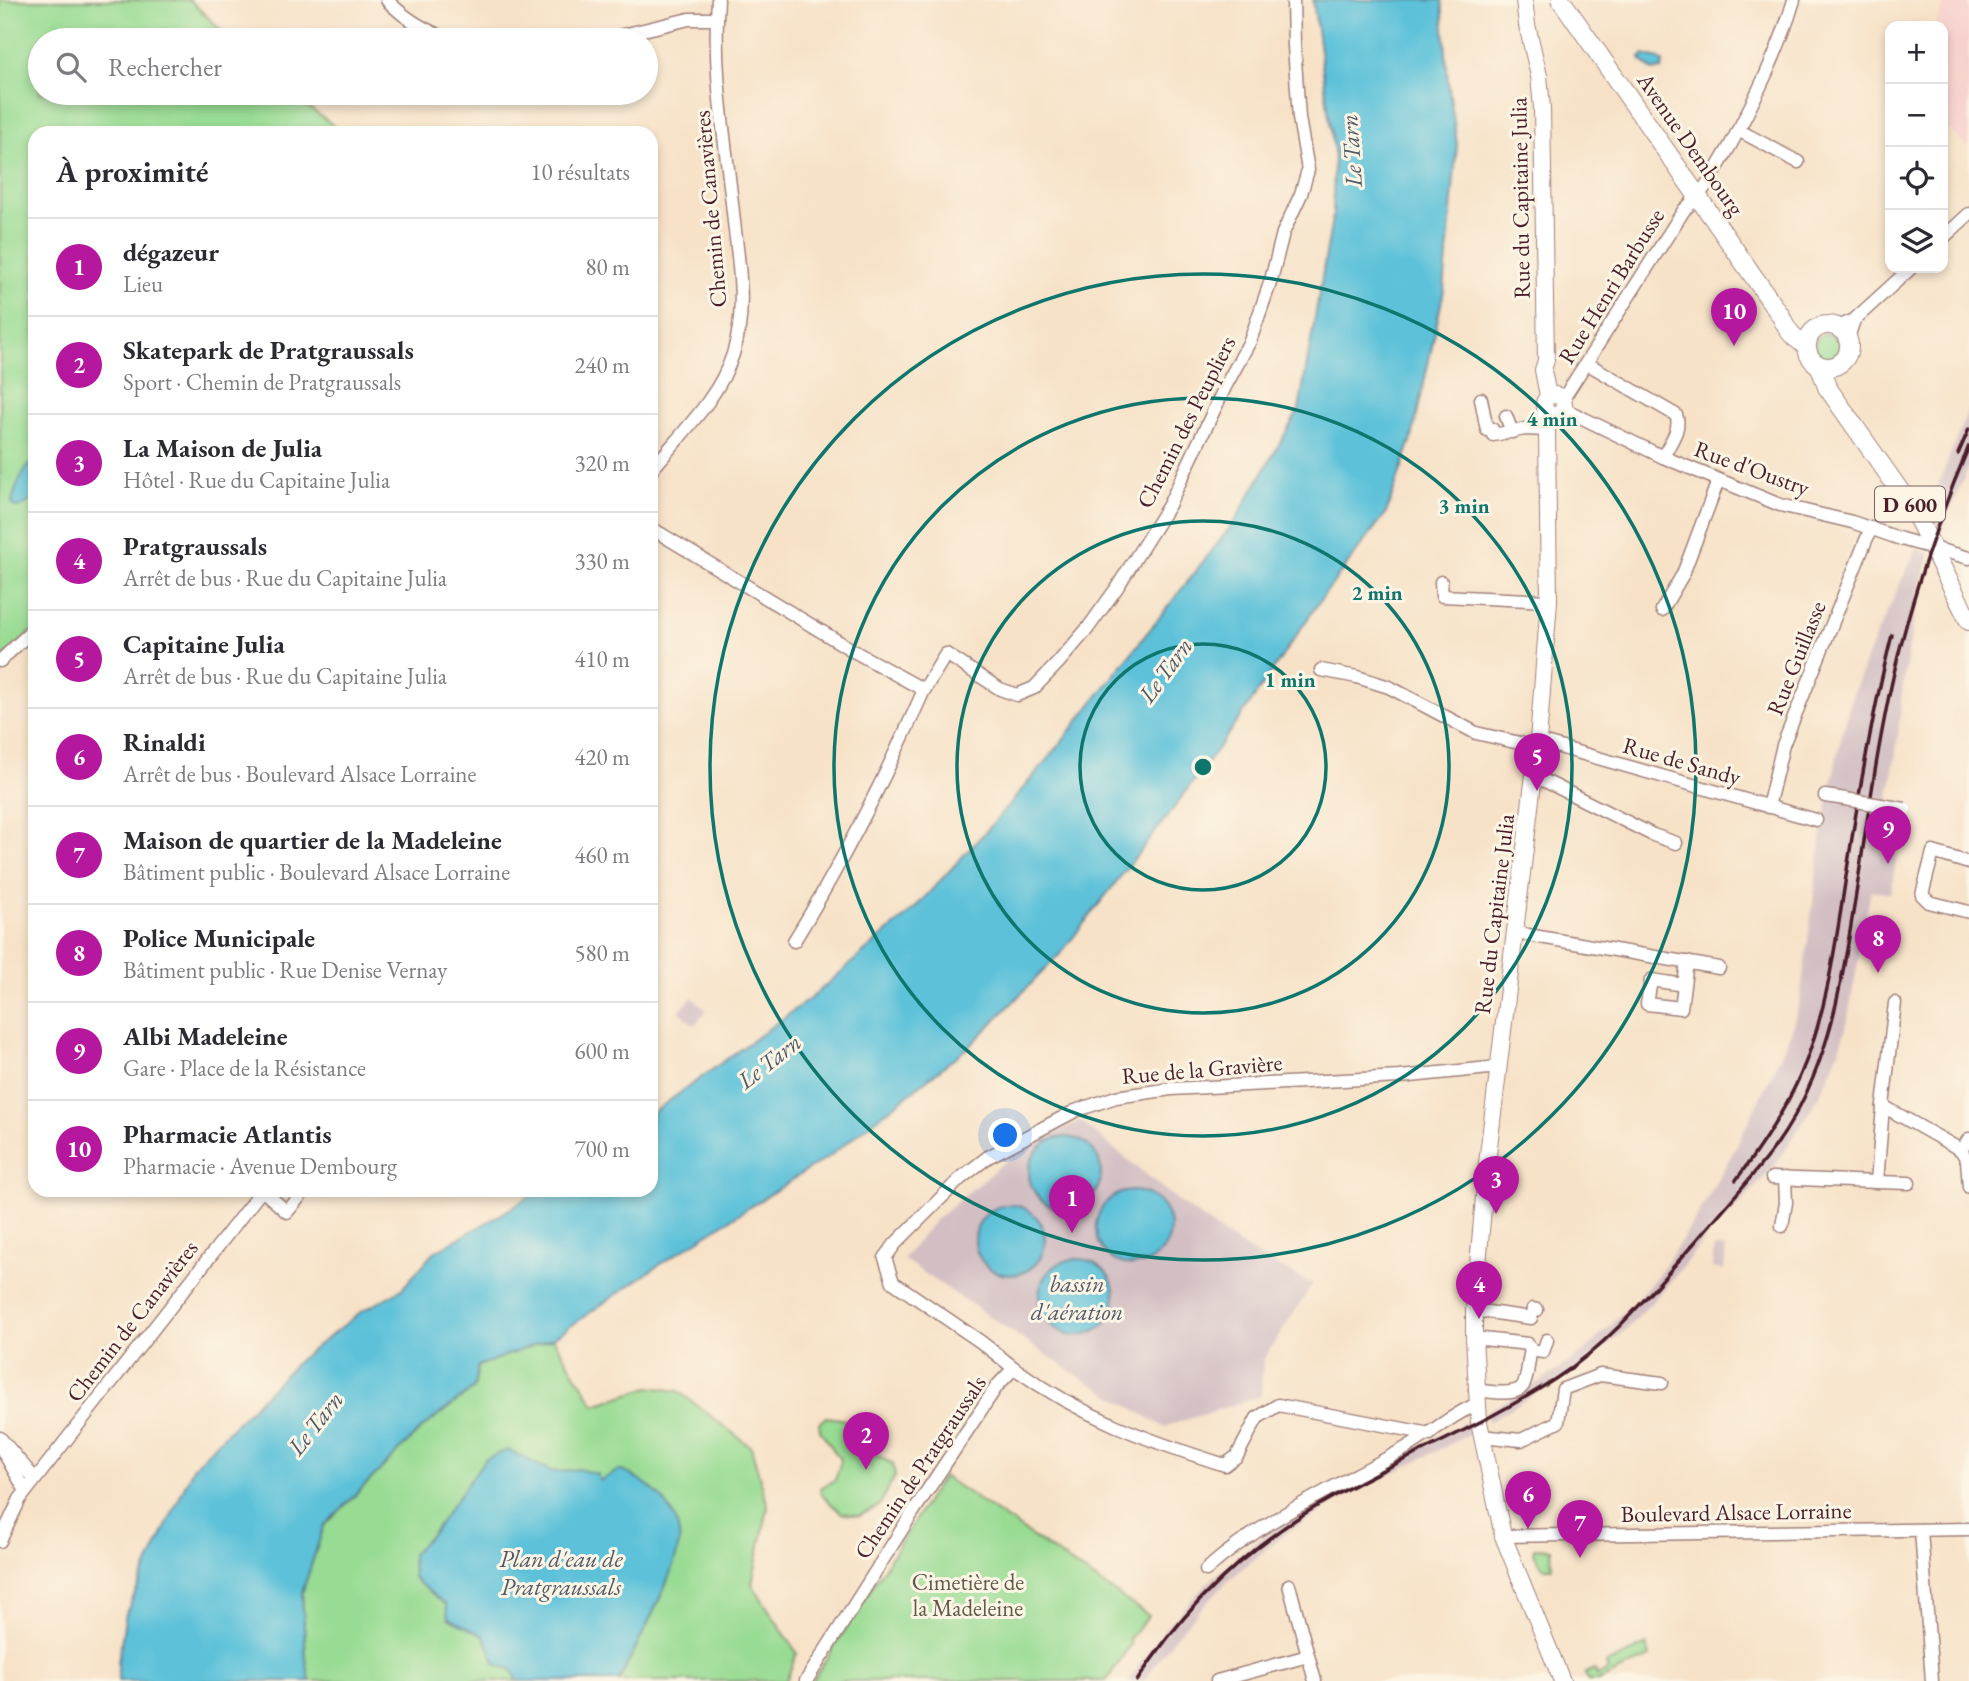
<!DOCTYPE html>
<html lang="fr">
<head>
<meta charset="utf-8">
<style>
  body { margin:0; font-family:"EB Garamond",serif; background:#f2f2f3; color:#2b2b33 }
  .controls { position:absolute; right:21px; top:21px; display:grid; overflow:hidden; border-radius:14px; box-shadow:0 4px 10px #0003 }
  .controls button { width:63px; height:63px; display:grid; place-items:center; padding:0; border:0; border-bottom:2px solid #e1e1e2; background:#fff; color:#2b2b33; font:35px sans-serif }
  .you { position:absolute; left:1006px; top:1136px; width:24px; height:24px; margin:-18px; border:5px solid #fff; border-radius:50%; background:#1a73e8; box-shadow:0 0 0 10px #1a73e833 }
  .badge { display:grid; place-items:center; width:46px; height:46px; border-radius:50%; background:#b5179e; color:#fff; font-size:23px; font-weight:700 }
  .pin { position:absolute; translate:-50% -58px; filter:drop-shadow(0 2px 4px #0008) }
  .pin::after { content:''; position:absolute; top:37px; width:24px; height:21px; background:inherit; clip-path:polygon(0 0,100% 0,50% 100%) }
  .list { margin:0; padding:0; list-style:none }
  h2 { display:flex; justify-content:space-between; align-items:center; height:91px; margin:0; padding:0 28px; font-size:30px }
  h2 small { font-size:23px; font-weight:400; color:#7c7c81 }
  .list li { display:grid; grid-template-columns:46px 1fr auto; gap:21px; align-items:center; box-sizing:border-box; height:98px; padding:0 28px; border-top:2px solid #e1e1e2 }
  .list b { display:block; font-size:26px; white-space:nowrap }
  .list p { margin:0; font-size:23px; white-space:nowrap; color:#7c7c81 }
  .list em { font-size:23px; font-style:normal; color:#7c7c81 }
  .icon { flex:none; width:38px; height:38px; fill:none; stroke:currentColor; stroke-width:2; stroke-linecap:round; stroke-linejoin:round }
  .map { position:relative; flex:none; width:1969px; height:1681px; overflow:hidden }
  .search { position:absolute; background:#fff; box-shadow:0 4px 10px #0003; left:28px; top:28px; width:630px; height:77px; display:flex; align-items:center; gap:18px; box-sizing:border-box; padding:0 24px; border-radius:38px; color:#7c7c81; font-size:26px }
  .panel { position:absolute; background:#fff; box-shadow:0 4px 10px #0003; left:28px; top:126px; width:630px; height:1071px; border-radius:21px }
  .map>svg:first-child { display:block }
  .built { fill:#f7d0cd }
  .industrial { fill:#d2bec3 }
  .green { fill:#98db93; stroke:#717d5f; stroke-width:2 }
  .water { fill:#5cc1d9; stroke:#537082; stroke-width:2 }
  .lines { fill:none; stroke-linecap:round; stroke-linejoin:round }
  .street-casing { stroke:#a0807a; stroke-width:15 }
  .secondary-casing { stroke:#a0807a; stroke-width:18 }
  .primary-casing { stroke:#a0807a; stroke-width:20 }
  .street { stroke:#fff; stroke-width:12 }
  .secondary { stroke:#fff; stroke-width:16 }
  .primary { stroke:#fff; stroke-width:18 }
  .rail { stroke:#4a1f2b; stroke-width:3.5 }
  .street-bridge-casing { stroke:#a0807a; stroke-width:15; stroke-linecap:butt }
  .street-bridge { stroke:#fff; stroke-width:12 }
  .ring { fill:none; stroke:#0f766e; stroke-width:3.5 }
  .labels { text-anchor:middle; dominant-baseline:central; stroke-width:6; stroke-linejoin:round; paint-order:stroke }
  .shield { fill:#fcf5e5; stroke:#7f5f63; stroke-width:2 }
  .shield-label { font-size:21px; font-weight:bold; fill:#4a1f2b }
  .street-label { font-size:23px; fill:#4a1f2b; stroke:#fcf5e5 }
  .park-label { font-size:23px; fill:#61574a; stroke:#fcf5e5 }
  .water-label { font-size:24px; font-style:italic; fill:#505868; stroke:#fcf5e5 }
  .centre { fill:#0f766e; stroke:#fcf5e5; stroke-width:3.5 }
  .ring-label { font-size:21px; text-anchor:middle; font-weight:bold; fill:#0f766e; stroke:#fcf5e5; stroke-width:6; stroke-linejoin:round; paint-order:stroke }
</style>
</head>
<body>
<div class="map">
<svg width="1969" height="1681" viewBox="0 0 1969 1681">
  <rect width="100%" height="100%" fill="#fcf5e5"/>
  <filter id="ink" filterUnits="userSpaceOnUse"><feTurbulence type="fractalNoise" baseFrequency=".0143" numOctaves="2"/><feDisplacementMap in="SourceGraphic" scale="14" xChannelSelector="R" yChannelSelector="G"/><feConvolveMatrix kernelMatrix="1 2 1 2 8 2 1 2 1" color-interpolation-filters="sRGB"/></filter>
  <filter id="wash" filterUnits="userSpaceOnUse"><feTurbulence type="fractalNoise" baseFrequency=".00686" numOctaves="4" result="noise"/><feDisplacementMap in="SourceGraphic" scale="28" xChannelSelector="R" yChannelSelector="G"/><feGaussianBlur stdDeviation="1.57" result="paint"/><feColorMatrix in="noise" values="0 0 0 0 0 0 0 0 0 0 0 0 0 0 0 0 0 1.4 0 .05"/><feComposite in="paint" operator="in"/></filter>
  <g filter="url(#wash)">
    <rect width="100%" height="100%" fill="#f7e2c8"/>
    <polygon class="built" points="1947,0 1969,0 1969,143 1966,146 1950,131 1943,130 1943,26 1934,26"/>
    <g class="industrial">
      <polygon points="1969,407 1969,466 1939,537 1926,516"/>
      <polygon points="1916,549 1930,554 1919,588 1903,684 1897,745 1882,845 1898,848 1891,893 1871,890 1846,1028 1834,1064 1818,1098 1778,1161 1735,1210 1715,1225 1673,1279 1627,1329 1580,1368 1488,1422 1486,1412 1552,1374 1585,1351 1637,1299 1659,1274 1696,1218 1732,1154 1773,1072 1791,1032 1800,1000 1822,835 1839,746 1852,697 1870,649"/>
      <polygon points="692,997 707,1011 694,1025 679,1011"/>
      <polygon points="1080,1121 1182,1204 1244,1248 1313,1284 1263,1360 1261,1396 1164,1427 1072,1372 903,1259 934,1221 1021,1148"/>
      <polygon points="1714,1247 1726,1249 1724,1270 1712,1268"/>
      <polygon points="1470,1420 1472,1433 1344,1498 1289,1531 1231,1578 1204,1605 1176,1636 1143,1681 1128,1681 1166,1627 1208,1583 1255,1542 1281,1523 1339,1488"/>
    </g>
    <g class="green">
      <path d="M 0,0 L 190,0 L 231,40 L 40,40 L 40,93 L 288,93 C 304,107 328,117 340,133 L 35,133 L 35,628 L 0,661 Z"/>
      <circle cx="1827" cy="346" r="12"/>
      <polygon points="553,1338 595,1405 649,1387 678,1391 751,1447 768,1507 752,1584 797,1653 786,1681 310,1681 306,1659 302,1593 324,1526 422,1428 474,1388 478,1366"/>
      <path d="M 826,1417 C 854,1419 854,1423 863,1448 L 893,1464 L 895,1476 L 879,1506 L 859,1516 L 841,1513 L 821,1494 L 820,1488 L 835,1480 L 841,1461 L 820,1430 L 819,1423 Z"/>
      <polygon points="943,1476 1149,1616 1129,1639 1131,1644 1106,1681 812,1681"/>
      <polygon points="1534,1548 1551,1549 1552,1568 1543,1568 1533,1552"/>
      <polygon points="1647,1645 1650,1657 1598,1681 1588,1681 1585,1674 1594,1669 1597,1675 1608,1670 1606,1664"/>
    </g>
    <g class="water">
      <polygon points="1313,0 1442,0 1448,81 1457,144 1444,290 1412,438 1386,513 1321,599 1247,708 1173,809 1060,954 971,1045 831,1155 662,1263 553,1338 478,1366 474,1388 422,1428 324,1526 302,1593 306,1659 310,1681 118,1681 118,1662 126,1613 194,1466 299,1360 361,1312 402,1289 434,1252 500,1215 540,1190 651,1190 651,1114 811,998 913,910 991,826 1049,758 1235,521 1299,410 1333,214 1334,151"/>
      <polygon points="1643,55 1659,59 1663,62 1662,69 1653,71 1640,59"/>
      <path d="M 35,461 L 35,498 L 19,508 L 13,506 L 12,501 C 15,489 23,467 35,461 Z"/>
      <circle cx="1065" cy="1173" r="36"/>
      <circle cx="1133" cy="1228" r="37"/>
      <circle cx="1010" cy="1240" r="35"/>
      <circle cx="1077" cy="1297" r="38"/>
      <path d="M 508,1450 L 550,1471 L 559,1472 L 578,1469 L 597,1474 L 600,1481 L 619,1470 C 646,1479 674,1503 679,1533 C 684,1560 633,1652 619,1681 L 518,1681 L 512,1670 L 496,1664 L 484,1636 L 448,1618 L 446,1605 L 413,1578 L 412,1554 L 434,1531 L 485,1459 Z"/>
    </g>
  </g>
  <g filter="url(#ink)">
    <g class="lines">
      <defs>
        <g id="street">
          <path d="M 387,0 C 404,18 428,32 451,40"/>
          <polyline points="602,40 689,19 717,19"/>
          <polyline points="1738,130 1798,162"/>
          <polyline points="1943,238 1969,214"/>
          <polyline points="1838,327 1854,320 1911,268"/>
          <polyline points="1848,338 1854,320"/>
          <path d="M 1588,364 L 1676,415 C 1682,429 1669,444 1663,457"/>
          <polyline points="1481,399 1487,430 1492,429 1493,435 1525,429 1547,430"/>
          <path d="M 1563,399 L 1684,210 C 1706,191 1717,168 1731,144 C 1756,97 1779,51 1794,0"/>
          <polyline points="1564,409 1663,457 1780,505 1852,522 1901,539 1969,558"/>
          <polyline points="1506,416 1512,432"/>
          <path d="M 651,471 C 680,434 718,400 733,354 C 747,311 739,266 734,222 C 727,149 712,73 718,0"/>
          <path d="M 651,528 L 857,653 L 924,690 C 886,776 844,860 794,941"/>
          <polyline points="1441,582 1442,596 1549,601"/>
          <polyline points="1662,610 1683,574 1718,481"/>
          <polyline points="0,661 35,628"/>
          <polyline points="1321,670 1357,677 1389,687 1476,733 1537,747"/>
          <polyline points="924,690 946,654 1000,689 1017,695 1034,688 1058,663 1088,628 1116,589 1169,505 1225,387 1250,341 1271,280 1283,233 1301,194 1308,170 1299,118 1294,46 1293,0"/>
          <polyline points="1538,741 1816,820"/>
          <polyline points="1533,775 1653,835 1676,843"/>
          <polyline points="1825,796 1839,798"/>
          <polyline points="1768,807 1783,745 1871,528"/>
          <polyline points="1969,863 1933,852 1922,895 1929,902 1969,912"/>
          <polyline points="1516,933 1719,968"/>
          <polyline points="1684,985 1651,980 1647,1004 1681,1008 1687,962"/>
          <polyline points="1895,1003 1883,1106 1961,1150"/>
          <polyline points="1969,1139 1961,1150 1967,1160 1969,1187"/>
          <polyline points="1772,1178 1877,1182 1883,1106"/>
          <polyline points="1877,1182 1909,1183"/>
          <polyline points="262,1190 287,1212 305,1190"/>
          <polyline points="1782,1226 1786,1203 1785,1178"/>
          <polyline points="1474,1310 1531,1318 1533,1309 1537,1310"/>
          <polyline points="1474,1338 1528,1344 1531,1350 1543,1352 1547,1340"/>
          <polyline points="1014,1368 981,1342 893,1282 885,1258 895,1244 961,1178 988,1157 1075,1111 1116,1097 1171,1089 1400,1077 1499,1067"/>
          <path d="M 1475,1390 C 1487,1391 1518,1398 1524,1384 C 1528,1376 1528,1360 1531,1350"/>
          <polyline points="1481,1436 1521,1440 1558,1422 1563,1389 1600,1375 1662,1383"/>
          <polyline points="0,1438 35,1479"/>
          <polyline points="0,1446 26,1491"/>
          <polyline points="1921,1530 1932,1681"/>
          <polyline points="1503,1536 1969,1529"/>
          <polyline points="0,1541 20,1499 262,1190"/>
          <path d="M 1206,1570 C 1266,1517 1335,1488 1404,1449 C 1429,1435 1451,1415 1477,1404"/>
          <polyline points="1289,1585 1315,1681"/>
          <path d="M 806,1681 L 913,1512 L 997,1386 L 1014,1368 C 1082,1417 1146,1440 1225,1465 L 1237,1456 L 1257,1418 L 1278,1405 L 1430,1434"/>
          <polyline points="1217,1681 1308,1656"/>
        </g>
        <g id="secondary">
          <polyline points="1524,0 1527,25 1539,76 1542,108 1546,360 1543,370 1548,396"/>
          <circle cx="1554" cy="405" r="10"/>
          <polyline points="1546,410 1544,418 1547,430 1549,601 1538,741 1487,1163 1474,1310 1474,1338 1479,1422 1503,1536 1562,1681"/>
        </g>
        <g id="primary">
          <path d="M 1561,0 L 1781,316 C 1786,328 1793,340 1806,344"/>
          <circle cx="1828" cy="346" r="21"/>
          <polyline points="1820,367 1827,387 1914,511 1969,621"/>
        </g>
      </defs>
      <use href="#street" class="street-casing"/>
      <use href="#secondary" class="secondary-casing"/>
      <use href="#primary" class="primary-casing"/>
      <use href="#street" class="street"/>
      <use href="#secondary" class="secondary"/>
      <use href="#primary" class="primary"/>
      <g class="rail">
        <polyline points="1958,454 1969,429"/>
        <path d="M 1736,1180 C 1760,1148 1783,1114 1800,1076 C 1828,1011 1836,940 1847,870 C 1859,791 1872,713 1892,635"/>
        <path d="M 1137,1681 C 1180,1614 1237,1557 1304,1514 C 1384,1464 1475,1431 1555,1379 C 1611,1343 1652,1291 1696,1241 C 1723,1209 1752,1178 1777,1144 C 1826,1074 1840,996 1853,913 C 1863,851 1871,788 1883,726 C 1901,627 1930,538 1969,446"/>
      </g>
      <defs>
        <polyline id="street-bridge" points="1839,798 1905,809"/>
      </defs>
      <use href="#street-bridge" class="street-bridge-casing"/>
      <use href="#street-bridge" class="street-bridge"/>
    </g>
  </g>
  <g class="ring">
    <circle cx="1203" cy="767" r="123"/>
    <circle cx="1203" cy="767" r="246"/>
    <circle cx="1203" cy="767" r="369"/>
    <circle cx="1203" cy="767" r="493"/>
  </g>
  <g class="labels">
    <rect class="shield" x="1875" y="486.5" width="70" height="35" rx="5"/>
    <g class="shield-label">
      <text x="1910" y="504">D 600</text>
    </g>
    <g class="street-label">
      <text transform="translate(1691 144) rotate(55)">Avenue Dembourg</text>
      <text transform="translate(1520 198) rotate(-91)">Rue du Capitaine Julia</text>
      <text transform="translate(710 209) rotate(-95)">Chemin de Canavières</text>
      <text transform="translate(1611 286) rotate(-58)">Rue Henri Barbusse</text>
      <text transform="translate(1186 422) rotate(-63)">Chemin des Peupliers</text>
      <text transform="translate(1752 468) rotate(20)">Rue d'Oustry</text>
      <text transform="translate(1796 658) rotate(-68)">Rue Guillasse</text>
      <text transform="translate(1682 761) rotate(16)">Rue de Sandy</text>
      <text transform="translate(1494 914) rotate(-83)">Rue du Capitaine Julia</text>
      <text transform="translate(1202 1069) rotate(-5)">Rue de la Gravière</text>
      <text transform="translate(132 1321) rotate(-52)">Chemin de Canavières</text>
      <text transform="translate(920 1467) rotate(-56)">Chemin de Pratgraussals</text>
      <text transform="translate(1736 1512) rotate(-1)">Boulevard Alsace Lorraine</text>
    </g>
    <g class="park-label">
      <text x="968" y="1582">Cimetière de<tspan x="968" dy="26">la Madeleine</tspan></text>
    </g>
    <g class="water-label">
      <text transform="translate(1351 151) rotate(-94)">Le Tarn</text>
      <text transform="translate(1165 670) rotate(-54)">Le Tarn</text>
      <text transform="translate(769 1061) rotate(-38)">Le Tarn</text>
      <text x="1077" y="1283">bassin<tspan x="1077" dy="28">d'aération</tspan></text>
      <text transform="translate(315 1423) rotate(-52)">Le Tarn</text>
      <text x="561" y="1558">Plan d'eau de<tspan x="561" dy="28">Pratgraussals</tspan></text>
    </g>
  </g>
  <circle cx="1203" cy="767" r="10" class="centre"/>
  <g class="ring-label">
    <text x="1552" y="426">4 min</text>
    <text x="1464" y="513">3 min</text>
    <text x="1377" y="600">2 min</text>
    <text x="1290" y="687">1 min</text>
  </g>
</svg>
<div class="controls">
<button>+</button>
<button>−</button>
<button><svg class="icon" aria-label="locate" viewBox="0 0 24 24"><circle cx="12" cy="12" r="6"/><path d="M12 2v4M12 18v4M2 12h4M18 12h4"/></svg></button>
<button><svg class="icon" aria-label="layers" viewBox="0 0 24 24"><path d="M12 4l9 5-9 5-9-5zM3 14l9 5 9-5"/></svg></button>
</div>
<div class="you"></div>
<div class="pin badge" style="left:1072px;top:1233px">1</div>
<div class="pin badge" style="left:866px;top:1470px">2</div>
<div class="pin badge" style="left:1496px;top:1214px">3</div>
<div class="pin badge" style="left:1479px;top:1319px">4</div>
<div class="pin badge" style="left:1537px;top:791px">5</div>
<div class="pin badge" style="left:1528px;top:1529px">6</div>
<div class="pin badge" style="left:1580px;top:1558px">7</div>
<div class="pin badge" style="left:1878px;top:973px">8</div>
<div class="pin badge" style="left:1888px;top:864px">9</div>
<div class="pin badge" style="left:1734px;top:346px">10</div>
<div class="search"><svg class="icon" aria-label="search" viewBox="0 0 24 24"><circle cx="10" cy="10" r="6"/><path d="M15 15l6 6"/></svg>Rechercher</div>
<section class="panel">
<h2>À proximité<small>10 résultats</small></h2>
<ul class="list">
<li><span class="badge">1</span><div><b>dégazeur</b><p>Lieu</p></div><em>80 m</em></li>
<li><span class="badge">2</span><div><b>Skatepark de Pratgraussals</b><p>Sport · Chemin de Pratgraussals</p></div><em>240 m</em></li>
<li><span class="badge">3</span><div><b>La Maison de Julia</b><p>Hôtel · Rue du Capitaine Julia</p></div><em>320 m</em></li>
<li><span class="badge">4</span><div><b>Pratgraussals</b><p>Arrêt de bus · Rue du Capitaine Julia</p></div><em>330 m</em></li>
<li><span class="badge">5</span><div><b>Capitaine Julia</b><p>Arrêt de bus · Rue du Capitaine Julia</p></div><em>410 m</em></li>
<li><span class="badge">6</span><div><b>Rinaldi</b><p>Arrêt de bus · Boulevard Alsace Lorraine</p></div><em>420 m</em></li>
<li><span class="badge">7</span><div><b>Maison de quartier de la Madeleine</b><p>Bâtiment public · Boulevard Alsace Lorraine</p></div><em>460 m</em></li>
<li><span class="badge">8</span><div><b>Police Municipale</b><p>Bâtiment public · Rue Denise Vernay</p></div><em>580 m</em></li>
<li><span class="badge">9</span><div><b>Albi Madeleine</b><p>Gare · Place de la Résistance</p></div><em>600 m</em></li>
<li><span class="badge">10</span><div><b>Pharmacie Atlantis</b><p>Pharmacie · Avenue Dembourg</p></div><em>700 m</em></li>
</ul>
</section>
</div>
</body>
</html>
